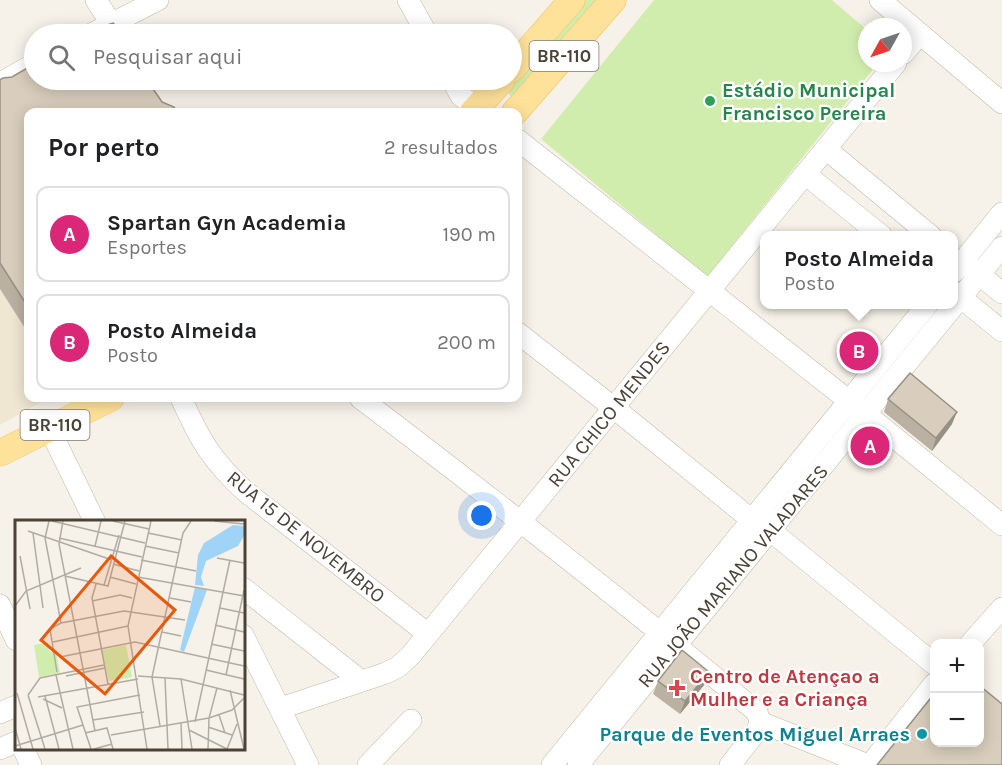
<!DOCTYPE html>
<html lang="pt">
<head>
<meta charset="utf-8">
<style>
  body { margin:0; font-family:Karla,sans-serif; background:#f6f6f6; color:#202124 }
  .controls { position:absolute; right:18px; bottom:18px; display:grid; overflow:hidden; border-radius:12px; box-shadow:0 3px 15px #0003 }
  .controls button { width:54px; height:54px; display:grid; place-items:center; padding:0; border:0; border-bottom:2px solid #e0e0e0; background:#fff; color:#202124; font:30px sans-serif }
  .compass { position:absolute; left:858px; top:18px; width:54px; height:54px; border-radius:50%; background:#fff; box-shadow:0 3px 15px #0003; rotate:230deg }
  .you { position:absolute; left:482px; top:516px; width:21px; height:21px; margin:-15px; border:4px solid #fff; border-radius:50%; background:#1a73e8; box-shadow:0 0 0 9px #1a73e833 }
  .badge { display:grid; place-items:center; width:39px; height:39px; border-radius:50%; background:#db2777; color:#fff; font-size:20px; font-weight:700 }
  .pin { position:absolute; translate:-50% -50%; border:3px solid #fff; box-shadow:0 2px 6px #0006 }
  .popup { position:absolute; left:760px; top:231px; width:198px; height:78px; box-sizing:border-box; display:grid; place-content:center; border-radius:12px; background:#fff; filter:drop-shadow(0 2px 4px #0005); font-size:20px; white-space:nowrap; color:#757577 }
  .popup b { font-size:22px; color:#202124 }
  .popup::after { content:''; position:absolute; left:50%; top:100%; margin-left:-12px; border:12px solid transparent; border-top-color:#fff }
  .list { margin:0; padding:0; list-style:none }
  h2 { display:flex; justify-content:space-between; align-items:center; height:78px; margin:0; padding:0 24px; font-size:26px }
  h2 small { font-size:20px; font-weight:400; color:#757577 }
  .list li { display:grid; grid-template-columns:39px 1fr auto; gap:18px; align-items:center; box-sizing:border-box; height:96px; margin:0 12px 12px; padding:0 12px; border:2px solid #e0e0e0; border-radius:12px }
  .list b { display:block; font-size:22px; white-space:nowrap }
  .list p { margin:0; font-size:20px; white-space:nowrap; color:#757577 }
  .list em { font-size:20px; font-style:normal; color:#757577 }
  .icon { flex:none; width:33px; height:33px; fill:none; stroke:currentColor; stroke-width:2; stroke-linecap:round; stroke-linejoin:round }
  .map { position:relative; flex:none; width:1002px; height:765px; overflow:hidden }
  .search { position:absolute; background:#fff; box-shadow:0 3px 15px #0003; left:24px; top:24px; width:498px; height:66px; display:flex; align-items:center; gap:15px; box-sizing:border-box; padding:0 21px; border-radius:33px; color:#757577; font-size:22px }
  .panel { position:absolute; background:#fff; box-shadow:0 3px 15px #0003; left:24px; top:108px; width:498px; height:294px; border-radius:12px }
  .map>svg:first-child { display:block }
  .education { fill:#f0e7d2 }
  .green { fill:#d1edae }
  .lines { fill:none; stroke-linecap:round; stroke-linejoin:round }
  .minor-casing { stroke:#c2baaa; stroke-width:22 }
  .major-casing { stroke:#efc35e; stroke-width:27 }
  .minor { stroke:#fff; stroke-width:21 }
  .major { stroke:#ffe299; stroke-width:26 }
  .wall { fill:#bbb1a3 }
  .shaded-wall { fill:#989084 }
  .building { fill:#d9cebd; stroke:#989084; stroke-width:1.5 }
  .leisure-dot { fill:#2e9e5b; stroke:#fff; stroke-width:2 }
  .health-dot { fill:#e0444e; stroke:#fff; stroke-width:2 }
  .culture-dot { fill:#0f9aa8; stroke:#fff; stroke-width:2 }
  .labels { text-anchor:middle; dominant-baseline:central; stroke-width:4.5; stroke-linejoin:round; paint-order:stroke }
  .shield { fill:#fff; stroke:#807b72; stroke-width:1.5 }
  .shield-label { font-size:18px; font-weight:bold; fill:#4a4236 }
  .leisure-label { font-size:20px; font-weight:bold; fill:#27864d; stroke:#fff; text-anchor:start }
  .street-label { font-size:20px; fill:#4a4236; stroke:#fff }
  .health-label { font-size:20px; font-weight:bold; fill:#be3a42; stroke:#fff; text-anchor:start }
  .culture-label { font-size:20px; font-weight:bold; fill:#0d838f; stroke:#fff; text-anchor:end }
  .inset-road { fill:none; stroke:#b1aca1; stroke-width:1.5 }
  .view { fill:#e8590c; fill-opacity:0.15; stroke:#e8590c; stroke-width:3 }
  .inset-edge { fill:none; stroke:#4a4236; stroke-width:3 }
</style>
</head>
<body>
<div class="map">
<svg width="1002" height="765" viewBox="0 0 1002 765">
  <rect width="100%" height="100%" fill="#f6f2e9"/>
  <polygon class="education" points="0,289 28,333 28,398 48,398 0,425"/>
  <g class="green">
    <polygon points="584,0 599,0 518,94 510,96 508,89"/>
    <polygon points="654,0 832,0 867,30 867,63 878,63 707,277 541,139"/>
  </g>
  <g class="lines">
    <defs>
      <g id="minor">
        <polyline points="96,0 118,34"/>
        <polyline points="408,0 427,34"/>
        <polyline points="880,0 1002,103"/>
        <polyline points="91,34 158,0"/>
        <polyline points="903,54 920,34"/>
        <polyline points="452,80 461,96 481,112"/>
        <polyline points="0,83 34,64"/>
        <polyline points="518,140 867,415 1002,525"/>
        <polyline points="826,149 931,236"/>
        <polyline points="805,174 882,236"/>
        <polyline points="970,267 1002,293"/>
        <polyline points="954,272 1002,213"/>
        <polyline points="954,292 1002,331"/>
        <polyline points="518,333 614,408 752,520 771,531 934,664"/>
        <path d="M 181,398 C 200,440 211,460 246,492 L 428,634"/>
        <path d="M 360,398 C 494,500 627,604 757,712 L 760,722"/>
        <polyline points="49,428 95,522"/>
        <polyline points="243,588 360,680"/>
        <polyline points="0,605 16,640"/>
        <polyline points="243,635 308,765"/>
        <polyline points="970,644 1002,608"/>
        <polyline points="281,708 386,673 398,667 411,655 896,63"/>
        <polyline points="0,713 16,706"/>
        <polyline points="760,722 868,765"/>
        <polyline points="23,748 31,765"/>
        <polyline points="0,749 16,742"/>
        <polyline points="368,765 411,720"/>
        <polyline points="552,765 928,304"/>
        <polyline points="578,765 1002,247"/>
        <polyline points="730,765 757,731 760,722"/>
        <polyline points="870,765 934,684"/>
      </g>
      <g id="major">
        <polyline points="512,69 572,0"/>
        <polyline points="473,112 502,80"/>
        <polyline points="515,112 613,0"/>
        <polyline points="0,453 111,398"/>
      </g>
    </defs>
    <use href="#minor" class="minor-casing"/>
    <use href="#major" class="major-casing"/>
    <use href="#minor" class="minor"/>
    <use href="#major" class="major"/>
  </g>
  <g class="wall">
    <polygon points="12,77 28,112 28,333 0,289 0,80"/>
    <polygon points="888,399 952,424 932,451 884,412"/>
    <polygon points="709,672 704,685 680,714 653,694 658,681"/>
  </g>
  <g class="shaded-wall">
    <polygon points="957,412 952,424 932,451 936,438"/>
    <polygon points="709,672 704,685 680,714 685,701"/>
  </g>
  <g class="building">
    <polygon points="113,23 119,29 126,30 129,34 86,34 95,29"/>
    <polygon points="34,64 34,80 147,80 162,102 174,107 177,112 28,112 28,307 0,263 0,80 3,78 12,77"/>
    <polygon points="910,373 957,412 936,438 888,399"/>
    <polygon points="682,650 709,672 685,701 658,681"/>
    <polygon points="980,686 1002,704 1002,765 877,765 934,694 934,742 980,742"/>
  </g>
  <circle class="leisure-dot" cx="710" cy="101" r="6"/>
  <path class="health-dot" d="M674 679h6v6h6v6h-6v6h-6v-6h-6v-6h6z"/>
  <circle class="culture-dot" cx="922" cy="734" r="6"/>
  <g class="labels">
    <g class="shield">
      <rect x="529.5" y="41" width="69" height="30" rx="4.5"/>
      <rect x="20.5" y="410" width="69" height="30" rx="4.5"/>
    </g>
    <g class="shield-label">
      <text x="564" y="56">BR-110</text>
      <text x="55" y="425">BR-110</text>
    </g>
    <g class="leisure-label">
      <text x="722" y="90">Estádio Municipal<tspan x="722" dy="23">Francisco Pereira</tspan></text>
    </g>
    <g class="street-label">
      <text transform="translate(609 414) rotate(-51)">RUA CHICO MENDES</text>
      <text transform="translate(306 537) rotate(39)">RUA 15 DE NOVEMBRO</text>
      <text transform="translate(733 576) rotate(-50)">RUA JOÃO MARIANO VALADARES</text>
    </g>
    <g class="health-label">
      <text x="690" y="676">Centro de Atençao a<tspan x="690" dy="23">Mulher e a Criança</tspan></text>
    </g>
    <g class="culture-label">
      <text x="910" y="734">Parque de Eventos Miguel Arraes</text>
    </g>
  </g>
  <g transform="translate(15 520)">
    <rect width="230" height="230" fill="#f6f2e9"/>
    <path d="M 30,123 L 36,132 L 41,131 L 45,153 L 24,157 L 19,125 ZM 111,125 L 117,157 L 94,161 L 87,130 Z" fill="#d1edae"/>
    <path d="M 218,5 L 229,6 L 229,16 L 223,26 L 191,41 L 186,57 L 189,66 L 180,65 L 183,35 L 189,23 ZM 180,67 L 192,70 L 169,132 L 165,130 Z" fill="#a0d4f7"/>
    <path class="inset-road" d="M 34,1 L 30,18 L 46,103M 37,1 L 130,23M 48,1 L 44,24 L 80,211M 98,1 L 134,9M 199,1 L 229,4M 13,11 L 97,40M 18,13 L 28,88M 133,13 L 167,20M 44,18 L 127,37M 80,26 L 86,1M 130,26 L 164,33M 5,36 L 15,89M 202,38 L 229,43M 126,40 L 181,51M 98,44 L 124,51M 50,56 L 93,66 L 110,1M 95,57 L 121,64M 123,57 L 229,76M 81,64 L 77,78 L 93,164M 89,65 L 104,15M 155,78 L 176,82M 77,81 L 105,75 L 117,78M 0,86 L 11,71 L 66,48M 205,88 L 229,93M 200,105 L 229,112M 147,112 L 166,116M 38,122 L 113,106M 196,124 L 229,131M 45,137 L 120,122 L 229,146M 191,150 L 229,159M 42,152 L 35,109 L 46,103 L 109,91 L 170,100M 41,155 L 58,229M 211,155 L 229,70M 51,156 L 90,148M 123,156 L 166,159 L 229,175M 150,158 L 153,229M 166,159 L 177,229M 215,170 L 229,229M 2,173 L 18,229M 13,175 L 25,158 L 89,145M 13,175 L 30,229M 30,176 L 44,229M 23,177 L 123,159M 28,179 L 47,188M 204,195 L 210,213M 78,200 L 129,192M 180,202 L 215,40M 166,203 L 167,229M 145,206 L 137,157 L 168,13 L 176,1M 193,207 L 217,215M 0,208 L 6,229M 174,210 L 212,229M 70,213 L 92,208 L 98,229M 96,215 L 194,198 L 217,190 L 229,178M 0,226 L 68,205M 76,229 L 62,187 L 125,175M 79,229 L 97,224M 132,229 L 113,106 L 136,1M 193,229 L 194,198 L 202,168M 212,229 L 222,204"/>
    <path class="view" d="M 96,36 L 160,90 L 90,174 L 26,120 Z"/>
    <rect width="230" height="230" class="inset-edge"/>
  </g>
</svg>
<div class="controls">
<button>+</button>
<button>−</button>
</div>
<svg class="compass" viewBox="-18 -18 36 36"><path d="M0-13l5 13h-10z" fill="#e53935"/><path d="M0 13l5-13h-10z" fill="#757577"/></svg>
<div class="you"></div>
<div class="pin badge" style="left:870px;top:446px">A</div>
<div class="pin badge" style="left:859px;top:351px">B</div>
<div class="popup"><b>Posto Almeida</b>Posto</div>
<div class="search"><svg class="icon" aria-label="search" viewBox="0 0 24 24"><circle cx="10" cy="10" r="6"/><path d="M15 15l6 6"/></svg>Pesquisar aqui</div>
<section class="panel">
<h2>Por perto<small>2 resultados</small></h2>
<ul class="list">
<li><span class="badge">A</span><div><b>Spartan Gyn Academia</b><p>Esportes</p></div><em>190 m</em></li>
<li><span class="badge">B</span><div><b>Posto Almeida</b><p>Posto</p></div><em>200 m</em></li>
</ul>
</section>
</div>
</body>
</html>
